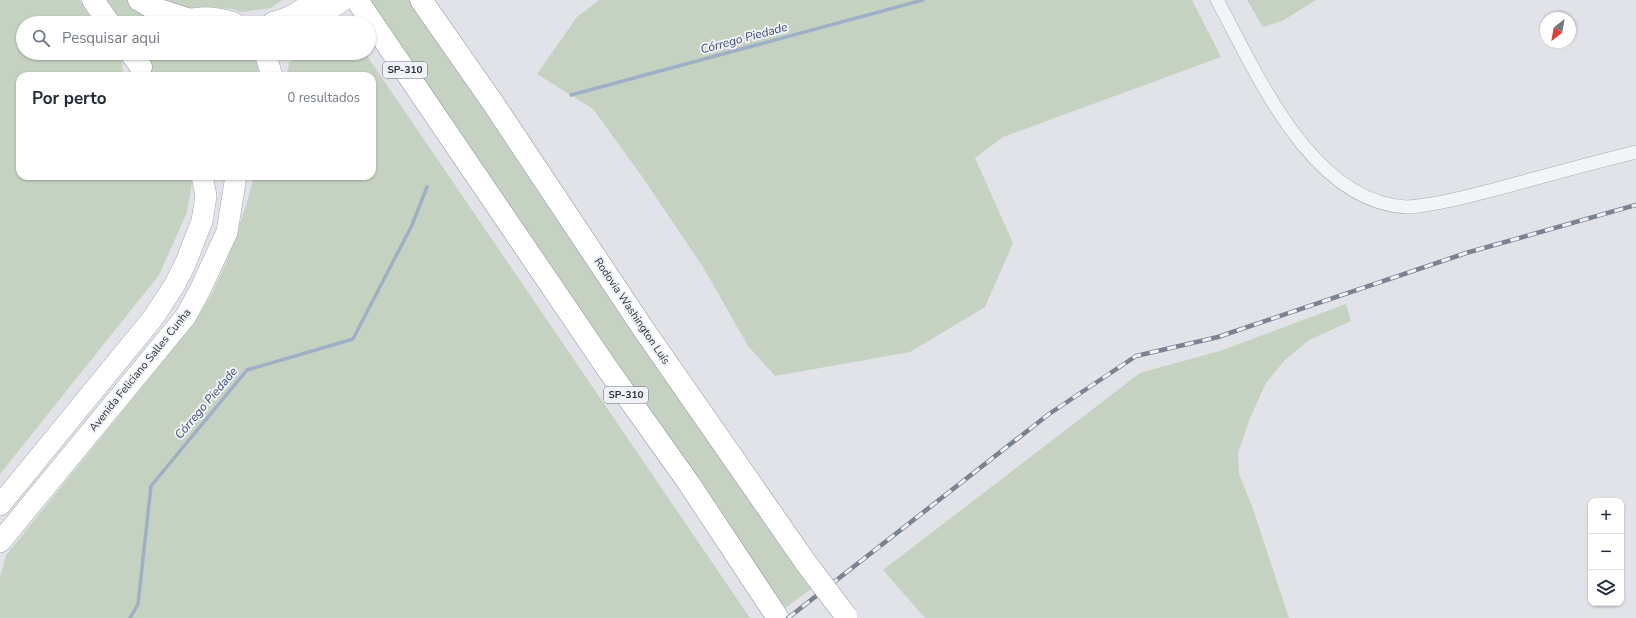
<!DOCTYPE html>
<html lang="pt">
<head>
<meta charset="utf-8">
<style>
  body { margin:0; font-family:"Nunito Sans",sans-serif; background:#f2f2f3; color:#1f2937 }
  .controls { position:absolute; right:12px; bottom:12px; display:grid; overflow:hidden; border-radius:8px; box-shadow:0 1px 3px #0004 }
  .controls button { width:36px; height:36px; display:grid; place-items:center; padding:0; border:0; border-bottom:1px solid #e0e1e3; background:#fff; color:#1f2937; font:20px sans-serif }
  .compass { position:absolute; left:1540px; top:12px; width:36px; height:36px; border-radius:50%; background:#fff; box-shadow:0 1px 3px #0004; rotate:211deg }
  .list { margin:0; padding:0; list-style:none }
  h2 { display:flex; justify-content:space-between; align-items:center; height:52px; margin:0; padding:0 16px; font-size:17px }
  h2 small { font-size:13px; font-weight:400; color:#747a83 }
  .icon { flex:none; width:22px; height:22px; fill:none; stroke:currentColor; stroke-width:2; stroke-linecap:round; stroke-linejoin:round }
  .map { position:relative; flex:none; width:1636px; height:618px; overflow:hidden }
  .search { position:absolute; background:#fff; box-shadow:0 1px 3px #0004; left:16px; top:16px; width:360px; height:44px; display:flex; align-items:center; gap:10px; box-sizing:border-box; padding:0 14px; border-radius:22px; color:#747a83; font-size:15px }
  .panel { position:absolute; background:#fff; box-shadow:0 1px 3px #0004; left:16px; top:72px; width:360px; height:108px; border-radius:12px }
  .map>svg:first-child { display:block }
  .green { fill:#c5d2c2 }
  .lines { fill:none; stroke-linecap:round; stroke-linejoin:round }
  .stream { stroke:#9eafc6; stroke-width:3.5 }
  .street-casing { stroke:#a6aab2; stroke-width:14 }
  .primary-casing { stroke:#a1a7b3; stroke-width:22 }
  .highway-casing { stroke:#89909e; stroke-width:23 }
  .street { stroke:#f3f4f7; stroke-width:13 }
  .primary { stroke:#fff; stroke-width:21 }
  .highway { stroke:#fff; stroke-width:22 }
  .rail-casing { stroke:#7b8291; stroke-width:4.5 }
  .rail { stroke:#f0f2f6; stroke-width:3; stroke-dasharray:9; stroke-linecap:butt }
  .highway-bridge-casing { stroke:#89909e; stroke-width:23; stroke-linecap:butt }
  .highway-bridge { stroke:#fff; stroke-width:22 }
  .labels { text-anchor:middle; dominant-baseline:central; stroke-width:4; stroke-linejoin:round; paint-order:stroke }
  .shield { fill:#f0f2f6; stroke:#656b76; stroke-width:1 }
  .shield-label { font-size:10px; font-weight:bold; fill:#2a313f }
  .street-label { font-size:11px; fill:#2a313f; stroke:#f0f2f6 }
  .water-label { font-size:12px; font-style:italic; fill:#374d70; stroke:#f0f2f6 }
</style>
</head>
<body>
<div class="map">
<svg width="1636" height="618" viewBox="0 0 1636 618">
  <rect width="100%" height="100%" fill="#e1e3e8"/>
  <g class="green">
    <polygon points="0,0 79,0 94,23 23,23 23,53 116,53 122,60 123,76 20,76 20,176 188,176 192,183 187,212 159,275 0,474"/>
    <polygon points="97,0 130,0 162,22 161,23 114,23"/>
    <polygon points="152,0 282,0 271,8 242,12 230,9 209,7 186,9"/>
    <polygon points="369,0 413,0 806,578 804,580 811,589 785,608 776,598"/>
    <polygon points="599,0 1192,0 1221,57 1003,137 975,158 1013,243 985,307 910,352 775,376 748,346 703,267 641,175 593,109 537,74 577,17"/>
    <polygon points="1247,0 1316,0 1284,20 1263,27"/>
    <polygon points="153,53 257,53 265,76 146,76 146,70"/>
    <polygon points="299,53 365,53 750,618 0,618 0,577 6,555 177,344 211,296 226,263 246,206 254,176 372,176 372,76 287,76 289,63"/>
    <polygon points="1346,304 1351,321 1309,340 1285,360 1266,383 1250,418 1238,453 1239,474 1252,506 1289,618 925,618 883,570 1140,373 1223,350"/>
  </g>
  <g class="lines">
    <g class="stream">
      <polyline points="571,95 923,0"/>
      <polyline points="130,618 138,604 151,486 247,370 353,339 412,225 427,187"/>
    </g>
    <defs>
      <path id="street" d="M 1217,0 C 1257,73 1311,203 1407,207 C 1413,207 1419,206 1425,205 C 1448,202 1470,196 1493,190 C 1540,177 1588,164 1636,152"/>
      <g id="primary">
        <path d="M 180,23 C 197,15 216,17 234,23"/>
        <polyline points="272,23 290,17 317,0"/>
        <polyline points="309,23 343,0"/>
        <polyline points="265,53 272,76"/>
        <polyline points="0,505 153,318 174,286 186,262 202,221 206,196 202,176"/>
        <polyline points="0,542 186,316 200,290 227,232 236,176"/>
      </g>
      <g id="highway">
        <polyline points="93,0 109,23"/>
        <polyline points="139,0 153,8 187,19"/>
        <polyline points="357,0 607,368 688,482 778,618"/>
        <polyline points="421,0 493,103 642,327 806,563"/>
        <polyline points="131,53 141,67"/>
      </g>
    </defs>
    <use href="#street" class="street-casing"/>
    <use href="#primary" class="primary-casing"/>
    <use href="#highway" class="highway-casing"/>
    <use href="#street" class="street"/>
    <use href="#primary" class="primary"/>
    <use href="#highway" class="highway"/>
    <defs>
      <polyline id="rail" points="788,618 1049,414 1136,356 1218,337 1466,253 1636,205"/>
    </defs>
    <use href="#rail" class="rail-casing"/>
    <use href="#rail" class="rail"/>
    <defs>
      <polyline id="highway-bridge" points="806,563 846,616"/>
    </defs>
    <use href="#highway-bridge" class="highway-bridge-casing"/>
    <use href="#highway-bridge" class="highway-bridge"/>
  </g>
  <g class="labels">
    <g class="shield">
      <rect x="383" y="62" width="44" height="16" rx="3"/>
      <rect x="604" y="387" width="44" height="16" rx="3"/>
    </g>
    <g class="shield-label">
      <text x="405" y="70">SP-310</text>
      <text x="626" y="395">SP-310</text>
    </g>
    <g class="street-label">
      <text transform="translate(632 311) rotate(56)">Rodovia Washington Luís</text>
      <text transform="translate(140 370) rotate(-51)">Avenida Feliciano Salles Cunha</text>
    </g>
    <g class="water-label">
      <text transform="translate(744 38) rotate(-15)">Córrego Piedade</text>
      <text transform="translate(206 403) rotate(-50)">Córrego Piedade</text>
    </g>
  </g>
</svg>
<div class="controls">
<button>+</button>
<button>−</button>
<button><svg class="icon" aria-label="layers" viewBox="0 0 24 24"><path d="M12 4l9 5-9 5-9-5zM3 14l9 5 9-5"/></svg></button>
</div>
<svg class="compass" viewBox="-18 -18 36 36"><path d="M0-13l5 13h-10z" fill="#e53935"/><path d="M0 13l5-13h-10z" fill="#747a83"/></svg>
<div class="search"><svg class="icon" aria-label="search" viewBox="0 0 24 24"><circle cx="10" cy="10" r="6"/><path d="M15 15l6 6"/></svg>Pesquisar aqui</div>
<section class="panel">
<h2>Por perto<small>0 resultados</small></h2>
<ul class="list">
</ul>
</section>
</div>
</body>
</html>
